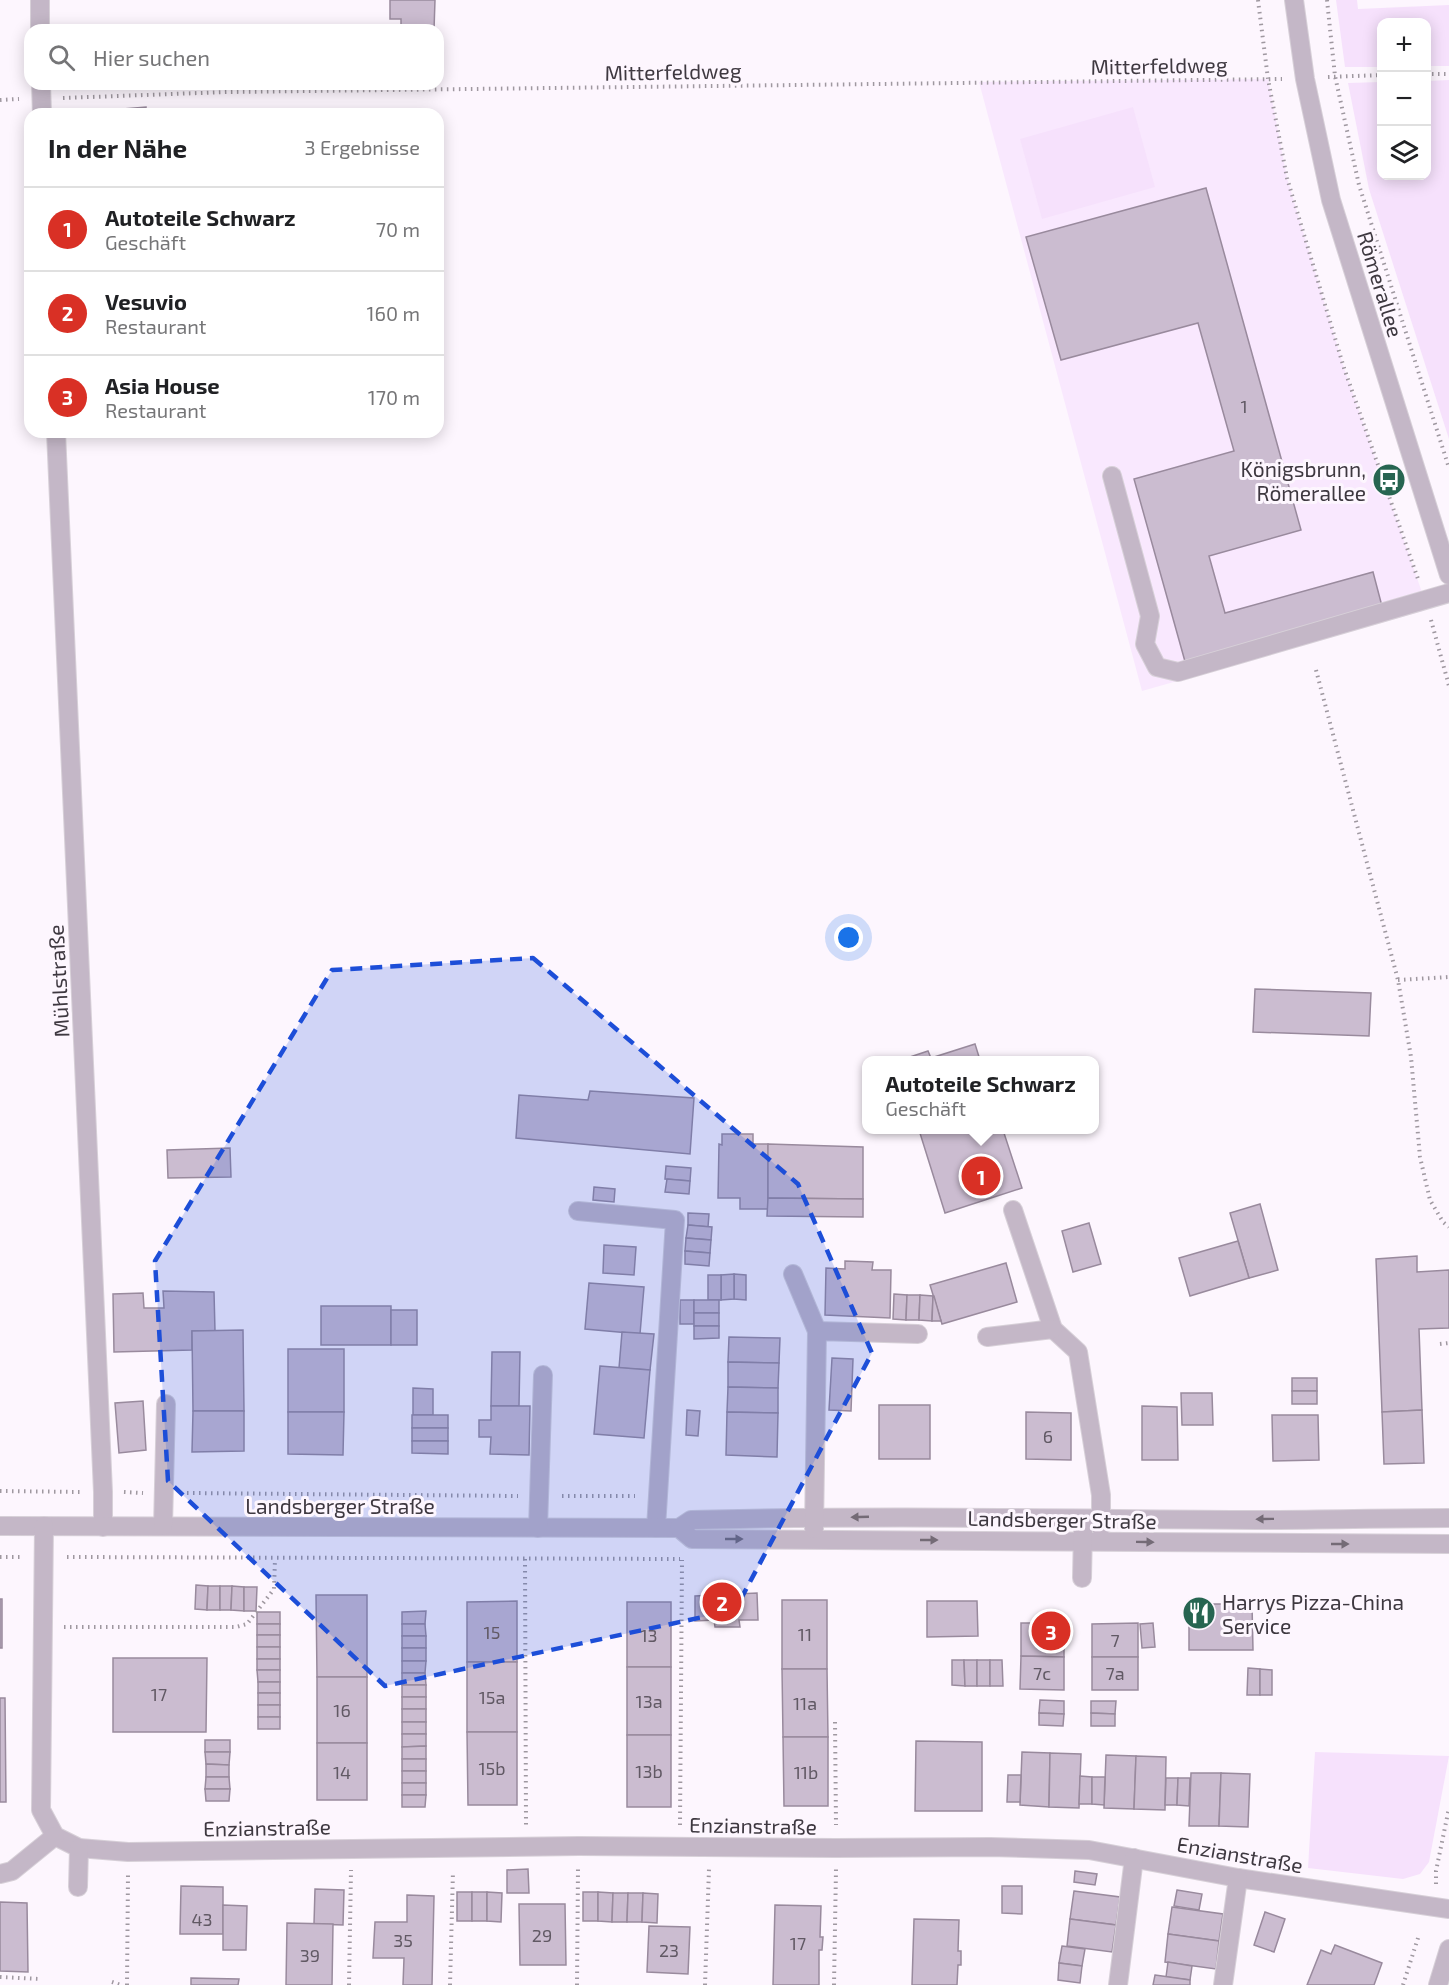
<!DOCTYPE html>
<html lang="de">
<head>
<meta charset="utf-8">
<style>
  body { margin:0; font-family:"Exo 2",sans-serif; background:#f2f2f2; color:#202124 }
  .controls { position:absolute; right:18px; top:18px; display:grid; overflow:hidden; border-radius:12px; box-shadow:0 3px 15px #0003 }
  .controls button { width:54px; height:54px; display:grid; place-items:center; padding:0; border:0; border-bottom:2px solid #e0e0e0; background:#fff; color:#202124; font:30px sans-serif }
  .you { position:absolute; left:849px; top:938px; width:21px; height:21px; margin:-15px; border:4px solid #fff; border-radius:50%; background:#1a73e8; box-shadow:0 0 0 9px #1a73e833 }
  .badge { display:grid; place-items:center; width:39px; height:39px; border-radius:50%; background:#d93025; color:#fff; font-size:20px; font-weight:700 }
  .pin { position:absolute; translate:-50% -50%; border:3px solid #fff; box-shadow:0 2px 6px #0006 }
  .popup { position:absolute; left:862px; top:1056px; width:237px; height:78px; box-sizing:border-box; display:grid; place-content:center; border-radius:12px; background:#fff; filter:drop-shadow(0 2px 4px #0005); font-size:20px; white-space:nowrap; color:#757577 }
  .popup b { font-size:22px; color:#202124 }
  .popup::after { content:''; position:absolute; left:50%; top:100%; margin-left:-12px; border:12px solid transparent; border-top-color:#fff }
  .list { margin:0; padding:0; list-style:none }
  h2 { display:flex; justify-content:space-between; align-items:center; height:78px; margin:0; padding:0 24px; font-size:26px }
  h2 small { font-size:20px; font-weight:400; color:#757577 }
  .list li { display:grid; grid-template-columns:39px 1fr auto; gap:18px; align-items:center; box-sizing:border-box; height:84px; padding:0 24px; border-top:2px solid #e0e0e0 }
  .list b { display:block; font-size:22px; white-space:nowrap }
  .list p { margin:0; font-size:20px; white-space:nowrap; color:#757577 }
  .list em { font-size:20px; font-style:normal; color:#757577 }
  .icon { flex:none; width:33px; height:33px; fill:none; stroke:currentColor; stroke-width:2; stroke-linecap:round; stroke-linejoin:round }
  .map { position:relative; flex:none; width:1449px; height:1985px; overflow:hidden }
  .search { position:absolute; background:#fff; box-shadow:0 3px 15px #0003; left:24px; top:24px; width:420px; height:66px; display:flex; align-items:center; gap:15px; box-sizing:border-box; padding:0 21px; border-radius:18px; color:#757577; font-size:22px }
  .panel { position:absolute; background:#fff; box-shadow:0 3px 15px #0003; left:24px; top:108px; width:420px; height:330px; border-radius:18px }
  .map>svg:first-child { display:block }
  .built { fill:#f9e8fe }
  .green { fill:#f6e1fc }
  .building { fill:#cbbcd0; stroke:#998a9d; stroke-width:1.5 }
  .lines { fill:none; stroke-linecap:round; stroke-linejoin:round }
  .minor-casing { stroke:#d7d0d8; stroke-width:20 }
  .path { stroke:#9f98a0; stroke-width:4; stroke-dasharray:1.5 4.5; stroke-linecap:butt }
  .minor { stroke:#c4b7c7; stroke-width:18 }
  .oneway { fill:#746b76 }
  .marked { fill:#1d4ed8; fill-opacity:0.2; stroke:#1d4ed8; stroke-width:4.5; stroke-dasharray:12 8; stroke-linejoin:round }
  .labels { text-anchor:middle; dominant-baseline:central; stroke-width:6; stroke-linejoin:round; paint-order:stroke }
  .number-label { font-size:18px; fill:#615964 }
  .street-label { font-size:21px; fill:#3e3840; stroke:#fdf6fe }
  .poi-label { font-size:21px; fill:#3e3840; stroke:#fdf6fe; text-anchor:end }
</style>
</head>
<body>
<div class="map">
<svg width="1449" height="1985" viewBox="0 0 1449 1985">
  <rect width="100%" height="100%" fill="#fdf6fe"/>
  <polygon class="built" points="1268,79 1287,178 1344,368 1425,601 1423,611 1142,691 979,82"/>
  <g class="green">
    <polygon points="1336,0 1357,0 1358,9 1449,5 1449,66 1427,66 1426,22 1382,22 1381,67 1345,67"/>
    <polygon points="1449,80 1449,439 1369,189 1348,83 1381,82 1382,176 1426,176 1427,81"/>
    <polygon points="1133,107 1155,187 1042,219 1020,139"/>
    <polygon points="1315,1752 1449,1756 1429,1862 1420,1874 1403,1879 1308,1868"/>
  </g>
  <g class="building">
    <polygon points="390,0 435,0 434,30 401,30 401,19 390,19"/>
    <polygon points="146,107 146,114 99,114 99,111"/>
    <polygon points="1206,188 1301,530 1209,556 1225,613 1373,572 1383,610 1186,665 1134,479 1234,451 1198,323 1061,360 1026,237"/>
    <polygon points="1255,989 1371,993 1369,1036 1253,1032"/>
    <polygon points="975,1044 980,1060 908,1060 907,1058 928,1051 931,1058"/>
    <polygon points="590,1091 694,1098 690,1154 516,1138 519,1095 588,1100"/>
    <polygon points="919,1130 1003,1130 1022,1188 945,1213"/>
    <polygon points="722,1134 753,1134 753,1144 768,1144 768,1209 740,1209 740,1198 718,1198 719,1144 722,1145"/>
    <polygon points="768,1144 863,1147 863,1199 768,1198"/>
    <polygon points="230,1148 231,1177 168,1178 167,1150"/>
    <polygon points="666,1166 691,1168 690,1181 665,1179"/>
    <polygon points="667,1179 690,1181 689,1194 665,1192"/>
    <polygon points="594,1187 615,1189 614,1202 593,1200"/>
    <polygon points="768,1198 863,1199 863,1217 767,1216"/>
    <polygon points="1260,1204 1278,1270 1249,1278 1230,1213"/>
    <polygon points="688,1213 709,1214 708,1227 688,1225"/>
    <polygon points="1089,1223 1101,1264 1073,1272 1062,1231"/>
    <polygon points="688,1225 712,1227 711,1240 686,1238"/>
    <polygon points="686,1238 711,1240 710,1253 685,1251"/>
    <polygon points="1238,1241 1249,1278 1190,1296 1179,1258"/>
    <polygon points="604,1245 636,1247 634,1275 603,1273"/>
    <polygon points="685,1251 710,1253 709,1266 685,1264"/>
    <polygon points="1417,1256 1417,1272 1449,1270 1449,1328 1419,1329 1422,1410 1382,1412 1376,1259"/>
    <polygon points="845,1261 873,1262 872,1270 891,1270 890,1318 825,1315 826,1268 845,1269"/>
    <polygon points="1006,1263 1017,1302 942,1324 930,1285"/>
    <polygon points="734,1274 746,1275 746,1300 734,1299"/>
    <polygon points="734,1274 734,1299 721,1300 721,1275"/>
    <rect x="708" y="1275" width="13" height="25"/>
    <polygon points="589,1283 644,1287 640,1334 585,1329"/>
    <polygon points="163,1291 214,1292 215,1331 192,1331 192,1350 114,1352 113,1294 143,1293 144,1308 164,1308"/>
    <polygon points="894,1294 907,1295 906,1320 893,1319"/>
    <polygon points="907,1295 920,1295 919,1320 906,1320"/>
    <polygon points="920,1295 933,1296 932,1321 919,1320"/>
    <polygon points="933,1296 934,1296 941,1321 932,1321"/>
    <rect x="680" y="1300" width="14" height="24"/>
    <rect x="694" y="1300" width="25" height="13"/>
    <rect x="321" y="1306" width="70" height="39"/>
    <rect x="391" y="1310" width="26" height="35"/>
    <rect x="694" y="1313" width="25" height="13"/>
    <polygon points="694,1326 719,1326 719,1338 694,1339"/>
    <polygon points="243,1330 244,1411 193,1411 192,1331"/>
    <polygon points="622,1332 654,1334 650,1370 619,1368"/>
    <polygon points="729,1337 780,1338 779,1363 728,1362"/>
    <rect x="288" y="1349" width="56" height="63"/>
    <polygon points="492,1352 520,1352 519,1406 491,1406"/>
    <polygon points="832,1358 853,1359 851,1411 829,1410"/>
    <polygon points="728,1362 779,1363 778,1388 728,1387"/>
    <polygon points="600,1366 650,1370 644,1438 594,1434"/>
    <rect x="1292" y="1378" width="25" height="13"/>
    <polygon points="728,1387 778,1388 778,1413 727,1412"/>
    <polygon points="413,1388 433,1389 433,1415 413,1415"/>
    <rect x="1292" y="1391" width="25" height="13"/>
    <polygon points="1181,1393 1212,1393 1213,1425 1182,1425"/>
    <polygon points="143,1401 146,1450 119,1453 115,1403"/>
    <rect x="879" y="1405" width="51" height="54"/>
    <polygon points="491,1406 530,1406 529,1455 490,1454 491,1437 479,1437 479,1420 491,1420"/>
    <polygon points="1142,1406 1177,1407 1178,1460 1142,1460"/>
    <polygon points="687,1410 700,1411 698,1436 686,1435"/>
    <polygon points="1422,1410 1424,1463 1384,1464 1382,1412"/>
    <polygon points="193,1411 244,1411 244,1451 192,1452"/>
    <polygon points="288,1412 344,1412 343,1455 288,1454"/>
    <polygon points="727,1412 778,1413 777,1457 726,1455"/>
    <polygon points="1026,1412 1071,1413 1071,1460 1026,1459"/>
    <rect x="412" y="1415" width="36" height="13"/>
    <polygon points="1272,1415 1318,1415 1319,1460 1273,1461"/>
    <rect x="412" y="1428" width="36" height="13"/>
    <polygon points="412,1441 448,1441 448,1454 412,1453"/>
    <polygon points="196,1585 208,1586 207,1610 195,1609"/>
    <polygon points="208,1586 220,1586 220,1610 207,1610"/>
    <polygon points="220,1586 232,1586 231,1610 220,1610"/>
    <polygon points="232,1586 244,1587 244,1611 231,1610"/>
    <polygon points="244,1587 257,1587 256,1611 244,1611"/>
    <polygon points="757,1593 758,1620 739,1620 740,1627 715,1627 714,1620 695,1621 695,1596"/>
    <polygon points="316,1595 367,1595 367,1677 317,1677"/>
    <rect x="0" y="1599" width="2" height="49"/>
    <rect x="782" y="1600" width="45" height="69"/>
    <polygon points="517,1601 517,1662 467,1662 467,1602"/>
    <polygon points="927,1601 977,1601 978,1636 927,1637"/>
    <rect x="627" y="1602" width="44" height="65"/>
    <polygon points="1189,1604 1252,1604 1253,1650 1189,1650"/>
    <polygon points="426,1611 425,1624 402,1624 402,1612"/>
    <rect x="257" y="1612" width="23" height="12"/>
    <polygon points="1021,1623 1064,1623 1064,1657 1021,1656"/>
    <polygon points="1138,1623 1138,1657 1092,1657 1092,1624"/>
    <polygon points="1153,1623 1155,1647 1142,1648 1140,1624"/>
    <rect x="257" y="1624" width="23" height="11"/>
    <polygon points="402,1624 425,1624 426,1636 402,1636"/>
    <rect x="257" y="1635" width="23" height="12"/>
    <rect x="402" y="1636" width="24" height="12"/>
    <rect x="257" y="1647" width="23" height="12"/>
    <rect x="402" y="1648" width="24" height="13"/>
    <polygon points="1021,1656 1064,1657 1064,1690 1020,1689"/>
    <rect x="1092" y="1657" width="46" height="33"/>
    <polygon points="113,1658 207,1658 206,1732 113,1732"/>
    <rect x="257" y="1659" width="23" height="11"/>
    <polygon points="952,1660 964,1660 965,1686 952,1685"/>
    <polygon points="964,1660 977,1660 977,1686 965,1686"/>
    <rect x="977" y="1660" width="13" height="26"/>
    <polygon points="990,1660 1002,1660 1003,1686 990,1686"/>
    <polygon points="402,1661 426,1661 425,1673 402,1673"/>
    <rect x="467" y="1662" width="50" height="70"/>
    <rect x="627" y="1667" width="44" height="68"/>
    <polygon points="1248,1668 1260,1669 1260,1695 1247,1695"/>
    <polygon points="782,1669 827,1669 828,1737 783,1737"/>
    <polygon points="1260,1669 1272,1670 1272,1695 1260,1695"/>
    <polygon points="257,1670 280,1670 280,1682 258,1682"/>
    <polygon points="402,1673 425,1673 426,1685 402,1685"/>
    <rect x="317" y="1677" width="50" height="66"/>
    <rect x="258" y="1682" width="22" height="11"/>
    <rect x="402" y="1685" width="24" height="12"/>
    <rect x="258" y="1693" width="22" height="12"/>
    <rect x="402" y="1697" width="24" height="12"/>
    <polygon points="0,1698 5,1698 6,1802 0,1802"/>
    <polygon points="1040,1700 1064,1701 1064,1714 1039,1713"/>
    <polygon points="1091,1701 1116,1701 1115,1714 1091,1713"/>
    <rect x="258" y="1705" width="22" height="12"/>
    <rect x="402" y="1709" width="24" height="13"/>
    <polygon points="1039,1713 1064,1714 1063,1726 1039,1725"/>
    <polygon points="1091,1713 1115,1714 1115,1726 1091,1726"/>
    <rect x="258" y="1717" width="22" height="12"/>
    <rect x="402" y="1722" width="24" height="12"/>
    <polygon points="467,1732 517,1732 517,1805 468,1805"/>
    <polygon points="402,1734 426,1734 426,1746 402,1747"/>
    <rect x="627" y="1735" width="44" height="72"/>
    <polygon points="783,1737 828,1737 828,1806 784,1806"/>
    <rect x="205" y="1740" width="25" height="12"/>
    <polygon points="916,1741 982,1742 982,1811 915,1811"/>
    <rect x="317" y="1743" width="50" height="57"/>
    <polygon points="426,1746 426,1759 402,1759 402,1747"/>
    <polygon points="205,1752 230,1752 229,1765 206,1764"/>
    <polygon points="1022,1752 1050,1753 1049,1807 1020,1805"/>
    <polygon points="1050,1753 1081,1754 1079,1808 1049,1807"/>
    <polygon points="1106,1755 1136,1756 1134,1809 1104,1808"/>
    <polygon points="1136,1756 1166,1757 1165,1810 1134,1809"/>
    <rect x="402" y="1759" width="24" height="12"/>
    <polygon points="206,1764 229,1765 229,1777 206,1777"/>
    <rect x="402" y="1771" width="24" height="12"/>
    <polygon points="1191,1773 1221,1773 1219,1826 1189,1826"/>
    <polygon points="1221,1773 1250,1774 1248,1827 1219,1826"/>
    <polygon points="1008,1775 1021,1775 1020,1802 1007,1802"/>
    <polygon points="1080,1776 1092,1777 1092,1804 1079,1804"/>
    <polygon points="206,1777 229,1777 230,1789 205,1789"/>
    <polygon points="1092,1777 1105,1777 1104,1805 1092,1804"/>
    <polygon points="1166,1778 1178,1778 1177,1805 1165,1805"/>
    <polygon points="1178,1778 1190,1778 1189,1806 1177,1805"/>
    <rect x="402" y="1783" width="24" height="12"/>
    <polygon points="205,1789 230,1789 229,1801 206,1801"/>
    <polygon points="402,1795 426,1795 425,1807 402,1807"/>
    <polygon points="528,1869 529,1893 507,1893 507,1870"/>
    <polygon points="1075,1871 1097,1874 1095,1885 1074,1882"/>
    <polygon points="181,1886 223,1887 223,1934 180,1934"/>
    <polygon points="1002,1886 1022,1886 1022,1914 1002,1913"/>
    <polygon points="315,1889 344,1890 343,1925 314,1924"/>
    <polygon points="1177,1890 1202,1894 1199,1910 1174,1906"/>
    <polygon points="1074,1891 1120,1897 1116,1925 1070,1919"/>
    <rect x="457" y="1892" width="15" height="29"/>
    <rect x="472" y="1892" width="15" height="29"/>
    <polygon points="487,1892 502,1893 501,1922 487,1921"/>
    <rect x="583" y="1892" width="15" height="29"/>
    <polygon points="598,1892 613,1893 612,1922 598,1921"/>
    <polygon points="613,1893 628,1893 627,1922 612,1922"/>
    <polygon points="628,1893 643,1893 642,1922 627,1922"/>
    <polygon points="643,1893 658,1894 657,1923 642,1922"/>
    <polygon points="407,1895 434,1896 432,1985 403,1985 404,1958 373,1958 375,1922 407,1922"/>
    <polygon points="0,1902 27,1903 28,1972 0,1971"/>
    <polygon points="519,1904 565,1904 566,1965 520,1965"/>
    <polygon points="223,1905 247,1906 246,1950 223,1950"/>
    <polygon points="775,1905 821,1906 820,1937 823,1937 822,1950 819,1950 819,1985 773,1985"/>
    <polygon points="1172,1907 1223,1914 1219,1941 1168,1934"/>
    <polygon points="1265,1912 1285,1919 1274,1952 1254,1945"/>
    <polygon points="914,1919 959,1920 958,1951 961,1951 961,1965 958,1965 957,1985 912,1985"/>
    <polygon points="1070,1919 1116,1925 1112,1952 1067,1946"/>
    <polygon points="287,1923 333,1924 332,1985 286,1985"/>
    <polygon points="649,1926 690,1927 688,1974 647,1972"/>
    <polygon points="1168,1934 1219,1941 1216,1969 1165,1962"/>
    <polygon points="1335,1945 1382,1963 1374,1985 1307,1985 1321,1950 1331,1954"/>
    <polygon points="1062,1946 1085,1949 1082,1966 1059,1963"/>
    <polygon points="1168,1962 1192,1966 1190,1980 1166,1977"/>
    <polygon points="1059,1963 1082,1966 1080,1983 1058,1980"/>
    <polygon points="1155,1975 1190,1980 1190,1985 1153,1985"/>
    <polygon points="191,1978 239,1979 238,1985 191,1985"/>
  </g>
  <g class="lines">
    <defs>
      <g id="minor">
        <polyline points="40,0 40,30"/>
        <polyline points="1294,0 1305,79 1331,200 1449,575"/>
        <polyline points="41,84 42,114"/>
        <polyline points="56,432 103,1492 103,1527"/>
        <polyline points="1112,476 1150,616 1145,644 1157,667 1178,672 1449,593"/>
        <polyline points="1013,1210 1053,1329 1078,1352 1101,1495 1101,1528"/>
        <polyline points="578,1211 675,1220 656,1528"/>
        <polyline points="793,1274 817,1331"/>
        <polyline points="987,1337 1053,1329"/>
        <path d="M 0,1526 L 679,1528 L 691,1520 C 880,1515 1069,1519 1258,1520 C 1322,1520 1385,1518 1449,1518"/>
        <polyline points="44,1526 41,1810 55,1836 79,1848 128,1852 579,1846 836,1848 990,1847 1089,1850 1238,1878 1449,1909"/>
        <polyline points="163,1526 166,1404"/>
        <polyline points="538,1528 543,1375"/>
        <polyline points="679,1528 692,1539 1449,1544"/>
        <polyline points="814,1529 817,1331 918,1334"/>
        <polyline points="1082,1578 1083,1529"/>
        <polyline points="0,1874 12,1871 55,1836"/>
        <polyline points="78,1887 79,1848"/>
        <polyline points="1118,1985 1134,1858"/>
        <polyline points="1223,1985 1238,1878"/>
        <polyline points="1438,1985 1449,1949"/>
      </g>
    </defs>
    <use href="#minor" class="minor-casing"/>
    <g class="path">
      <polyline points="1258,0 1268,79 1287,178 1344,368 1418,579"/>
      <polyline points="1327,0 1335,76 1359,185 1449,468"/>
      <polyline points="1426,74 1449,74"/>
      <polyline points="1328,77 1382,75"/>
      <polyline points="63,98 227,92 1282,79"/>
      <polyline points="0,100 19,99"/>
      <polyline points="1431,620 1449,686"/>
      <polyline points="1316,670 1398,980 1411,1057 1420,1157 1430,1200 1443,1222 1449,1227"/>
      <polyline points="1398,980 1449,977"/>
      <polyline points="1440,1344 1449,1343"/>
      <polyline points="0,1491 80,1492"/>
      <polyline points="124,1492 143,1493"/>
      <polyline points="187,1493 518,1496"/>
      <polyline points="562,1496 635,1496"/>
      <polyline points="0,1557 20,1557"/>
      <polyline points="67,1557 680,1559"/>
      <polyline points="525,1559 526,1825"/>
      <polyline points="64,1627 236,1627 247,1624 274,1589 275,1559"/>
      <polyline points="835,1722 836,1825"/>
      <polyline points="680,1825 682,1560"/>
      <polyline points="1436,1884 1436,1871 1449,1808"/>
      <polyline points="0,1977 40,1979"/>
      <polyline points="112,1982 121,1985"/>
      <polyline points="127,1985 128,1874"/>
      <polyline points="349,1985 351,1870"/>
      <polyline points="450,1985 453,1871"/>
      <polyline points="577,1985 578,1868"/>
      <polyline points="705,1985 709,1869"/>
      <polyline points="834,1985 836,1869"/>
      <polyline points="1403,1985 1418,1938"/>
    </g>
    <use href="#minor" class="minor"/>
  </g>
  <defs><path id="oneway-solid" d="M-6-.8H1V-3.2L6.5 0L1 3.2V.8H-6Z" transform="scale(1.5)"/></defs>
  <g class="oneway">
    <use href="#oneway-solid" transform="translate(860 1517) rotate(178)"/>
    <use href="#oneway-solid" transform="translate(1265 1519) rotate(179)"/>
    <use href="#oneway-solid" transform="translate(734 1539)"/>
    <use href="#oneway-solid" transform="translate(929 1540)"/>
    <use href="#oneway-solid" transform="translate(1145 1542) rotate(1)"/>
    <use href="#oneway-solid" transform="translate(1340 1544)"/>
  </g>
  <path class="marked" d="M 533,958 L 798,1184 L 872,1353 L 735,1610 L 385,1686 L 168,1481 L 155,1261 L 332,970 Z"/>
  <defs>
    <symbol id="bus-disc" viewBox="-11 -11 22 22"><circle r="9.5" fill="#276551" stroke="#fdf6fe"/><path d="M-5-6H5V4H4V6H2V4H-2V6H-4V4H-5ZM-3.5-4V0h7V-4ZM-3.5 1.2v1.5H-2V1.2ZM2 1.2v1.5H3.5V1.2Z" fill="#fff"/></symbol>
    <symbol id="restaurant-disc" viewBox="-11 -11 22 22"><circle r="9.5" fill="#276551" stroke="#fdf6fe"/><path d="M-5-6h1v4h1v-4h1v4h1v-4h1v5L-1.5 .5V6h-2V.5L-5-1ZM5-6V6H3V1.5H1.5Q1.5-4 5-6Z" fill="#fff"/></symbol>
  </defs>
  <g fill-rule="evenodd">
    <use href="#bus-disc" x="1370" y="461" width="38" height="38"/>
    <use href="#restaurant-disc" x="1180" y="1594" width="38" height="38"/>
  </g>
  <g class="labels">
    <g class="number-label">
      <text x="1244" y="406">1</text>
      <text x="1048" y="1436">6</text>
      <text x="492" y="1632">15</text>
      <text x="805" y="1634">11</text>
      <text x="649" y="1635">13</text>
      <text x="1115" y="1640">7</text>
      <text x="1042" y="1673">7c</text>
      <text x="1115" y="1673">7a</text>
      <text x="159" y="1694">17</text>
      <text x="492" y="1697">15a</text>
      <text x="649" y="1701">13a</text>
      <text x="805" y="1703">11a</text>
      <text x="342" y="1710">16</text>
      <text x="492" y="1768">15b</text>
      <text x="649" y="1771">13b</text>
      <text x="342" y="1772">14</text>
      <text x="806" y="1772">11b</text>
      <text x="202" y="1919">43</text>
      <text x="542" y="1935">29</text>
      <text x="403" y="1940">35</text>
      <text x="798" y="1943">17</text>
      <text x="669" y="1950">23</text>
      <text x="310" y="1955">39</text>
    </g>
    <g class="street-label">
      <text transform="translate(1159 65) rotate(-1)">Mitterfeldweg</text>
      <text transform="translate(673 71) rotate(-1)">Mitterfeldweg</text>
      <text transform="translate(1381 284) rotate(73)">Römerallee</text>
      <text transform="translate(58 981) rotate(-93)">Mühlstraße</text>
      <text x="340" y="1505">Landsberger Straße</text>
      <text transform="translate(1062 1519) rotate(1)">Landsberger Straße</text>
      <text transform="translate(753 1825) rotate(1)">Enzianstraße</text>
      <text transform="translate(267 1827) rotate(-1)">Enzianstraße</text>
      <text transform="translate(1240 1854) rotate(10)">Enzianstraße</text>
    </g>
    <g class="poi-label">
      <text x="1366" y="468">Königsbrunn,<tspan x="1366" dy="24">Römerallee</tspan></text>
      <text x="1222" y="1601" text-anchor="start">Harrys Pizza-China<tspan x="1222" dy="24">Service</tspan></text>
    </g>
  </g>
</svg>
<div class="controls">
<button>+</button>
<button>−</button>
<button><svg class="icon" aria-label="layers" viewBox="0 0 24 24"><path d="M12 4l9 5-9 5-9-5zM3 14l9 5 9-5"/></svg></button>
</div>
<div class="you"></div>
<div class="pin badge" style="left:981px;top:1176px">1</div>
<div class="popup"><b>Autoteile Schwarz</b>Geschäft</div>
<div class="pin badge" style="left:722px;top:1602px">2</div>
<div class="pin badge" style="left:1051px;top:1631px">3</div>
<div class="search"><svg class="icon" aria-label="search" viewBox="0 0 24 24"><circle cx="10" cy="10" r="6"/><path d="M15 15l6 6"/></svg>Hier suchen</div>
<section class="panel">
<h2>In der Nähe<small>3 Ergebnisse</small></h2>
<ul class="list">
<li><span class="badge">1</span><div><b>Autoteile Schwarz</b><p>Geschäft</p></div><em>70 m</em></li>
<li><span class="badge">2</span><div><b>Vesuvio</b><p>Restaurant</p></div><em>160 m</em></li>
<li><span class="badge">3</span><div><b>Asia House</b><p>Restaurant</p></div><em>170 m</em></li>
</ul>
</section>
</div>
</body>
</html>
